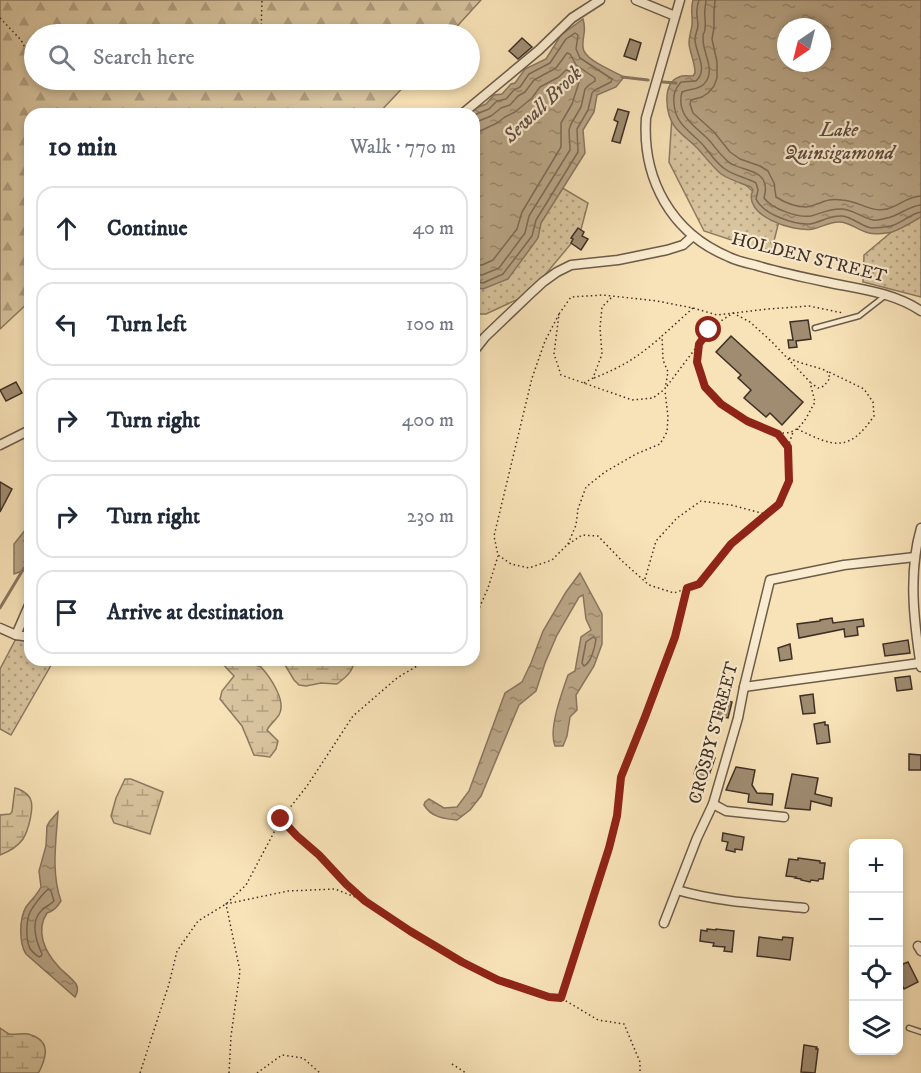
<!DOCTYPE html>
<html lang="en">
<head>
<meta charset="utf-8">
<style>
  body { margin:0; font-family:"IM FELL DW Pica",serif; background:#f6f6f7; color:#1f2937 }
  .controls { position:absolute; right:18px; bottom:18px; display:grid; overflow:hidden; border-radius:12px; box-shadow:0 3px 9px #0003 }
  .controls button { width:54px; height:54px; display:grid; place-items:center; padding:0; border:0; border-bottom:2px solid #e0e1e3; background:#fff; color:#1f2937; font:30px sans-serif }
  .compass { position:absolute; left:777px; top:18px; width:54px; height:54px; border-radius:50%; background:#fff; box-shadow:0 3px 9px #0003; rotate:215deg }
  .stop { position:absolute; width:18px; height:18px; margin:-14px; border:4px solid #8f2418; border-radius:50%; background:#fff }
  .stop.end { background:#8f2418; border-color:#fff; box-shadow:0 2px 6px #0008 }
  .list { margin:0; padding:0; list-style:none }
  h2 { display:flex; justify-content:space-between; align-items:center; height:78px; margin:0; padding:0 24px; font-size:26px }
  h2 small { font-size:20px; font-weight:400; color:#747a83 }
  .list li { display:grid; grid-template-columns:39px 1fr auto; gap:18px; align-items:center; box-sizing:border-box; height:84px; margin:0 12px 12px; padding:0 12px; border:2px solid #e0e1e3; border-radius:18px }
  .list b { display:block; font-size:22px; white-space:nowrap }
  .list em { font-size:20px; font-style:normal; color:#747a83 }
  .icon { flex:none; width:33px; height:33px; fill:none; stroke:currentColor; stroke-width:2; stroke-linecap:round; stroke-linejoin:round }
  .map { position:relative; flex:none; width:921px; height:1073px; overflow:hidden }
  .search { position:absolute; background:#fff; box-shadow:0 3px 9px #0003; left:24px; top:24px; width:456px; height:66px; display:flex; align-items:center; gap:15px; box-sizing:border-box; padding:0 21px; border-radius:33px; color:#747a83; font-size:22px }
  .panel { position:absolute; background:#fff; box-shadow:0 3px 9px #0003; left:24px; top:108px; width:456px; height:558px; border-radius:18px }
  .map>svg:first-child { display:block }
  .forest { fill:url(#forest-firs); stroke:#8b7a62; stroke-width:1.5 }
  .wetland { fill:url(#wetland-marsh); stroke:#8b7a62; stroke-width:1.5 }
  .park { fill:url(#park-dots); stroke:#8b7a62; stroke-width:1.5 }
  .water { fill:url(#water-ripples); stroke:#887660; stroke-width:1.5; fill-rule:evenodd }
  .lines { fill:none; stroke-linecap:round; stroke-linejoin:round }
  .shore { stroke:#7c6a56; stroke-width:1.5 }
  .stream { stroke:#887660; stroke-width:3 }
  .building { fill:#9f8c71; stroke:#3e2f26; stroke-width:1.5 }
  .lane-casing { stroke:#6c5c4a; stroke-width:7 }
  .street-casing { stroke:#6c5c4a; stroke-width:11 }
  .path { stroke:#3e2f26; stroke-width:1.5; stroke-dasharray:1.5 3; stroke-linecap:butt }
  .lane { stroke:#faecd0; stroke-width:4 }
  .street { stroke:#faecd0; stroke-width:8 }
  .route { stroke:#8f2418; stroke-width:8 }
  .labels { text-anchor:middle; dominant-baseline:central; stroke-width:4.5; stroke-linejoin:round; paint-order:stroke }
  .street-label { font-size:18px; fill:#3e2f26; stroke:#faecd0 }
  .water-label { font-size:20px; font-style:italic; fill:#5d4c3e; stroke:#faecd0 }
</style>
</head>
<body>
<div class="map">
<svg width="921" height="1073" viewBox="0 0 921 1073">
  <defs>
    <pattern id="forest-firs" width="22" height="20" patternUnits="userSpaceOnUse" patternTransform="scale(1.5)"><rect width="22" height="20" fill="#d8c49e"/><path d="M5 1l3.5 6h-7zM16 11l3.5 6h-7z" fill="#b1a081"/></pattern>
    <pattern id="wetland-marsh" width="20" height="14" patternUnits="userSpaceOnUse" patternTransform="scale(1.5)"><rect width="20" height="14" fill="#d8c49e"/><path d="M1 5h8M5 5V1M11 12h8M15 12V8" fill="none" stroke="#b1a081"/></pattern>
    <pattern id="park-dots" width="8" height="8" patternUnits="userSpaceOnUse" patternTransform="scale(1.5)"><rect width="8" height="8" fill="#d8c49e"/><path d="M2 2h.1M6 6h.1" fill="none" stroke="#b1a081" stroke-width="1.8" stroke-linecap="round"/></pattern>
    <pattern id="water-ripples" width="26" height="14" patternUnits="userSpaceOnUse" patternTransform="scale(1.5)"><rect width="26" height="14" fill="#b9a586"/><path d="M2 4q2-2 4 0t4 0M15 11q2-2 4 0t4 0" fill="none" stroke="#98876d"/></pattern>
  </defs>
  <rect width="100%" height="100%" fill="#f8e2b7"/>
  <filter id="stains"><feTurbulence type="fractalNoise" baseFrequency=".00333" numOctaves="4"/><feColorMatrix values="0 0 0 0 .2 0 0 0 0 .09 0 0 0 0 .02 0 0 0 .5 -.17"/></filter>
  <radialGradient id="worn" r=".72"><stop offset=".6" stop-color="#630" stop-opacity="0"/><stop offset="1" stop-color="#630" stop-opacity=".3"/></radialGradient>
  <polygon class="forest" points="0,0 481,0 450,34 34,34 34,80 410,80 378,114 30,114 30,301 0,329"/>
  <g class="wetland">
    <path d="M 219,660 L 256,660 L 255,665 L 261,667 C 270,677 287,701 279,715 C 276,720 270,724 267,730 L 278,741 L 276,749 L 270,757 L 254,755 L 242,726 L 220,699 L 222,691 L 234,676 Z"/>
    <path d="M 282,660 L 354,660 C 354,671 345,678 337,684 L 321,683 L 306,686 L 299,685 L 294,680 Z"/>
    <polygon points="125,779 131,779 163,792 150,834 114,823 111,816 116,798"/>
    <path d="M 15,788 C 20,789 27,793 30,798 C 35,807 28,831 23,839 C 18,846 8,852 0,855 L 0,815 L 10,814 L 12,812 Z"/>
    <path d="M 0,1028 L 9,1034 C 15,1035 22,1033 28,1034 C 51,1040 47,1056 39,1072 L 37,1073 L 0,1073 Z"/>
  </g>
  <g class="park">
    <polygon points="672,116 780,217 771,253 704,231 669,162"/>
    <polygon points="554,183 588,203 580,233 529,294 486,314 474,314 474,263"/>
    <polygon points="921,215 921,297 863,282 864,255 907,219"/>
    <polygon points="30,612 30,660 54,660 11,735 0,729 0,669"/>
  </g>
  <g class="water">
    <path d="M 693,0 L 921,0 L 921,217 C 912,222 902,229 892,232 C 886,233 875,235 869,233 C 858,231 851,222 839,222 C 829,222 822,227 813,229 C 794,233 741,215 753,190 L 751,187 C 741,183 730,180 721,174 C 713,167 706,158 699,150 C 692,142 682,136 675,127 C 666,115 661,84 679,77 C 683,75 689,76 693,76 L 695,73 C 695,64 692,58 690,49 C 687,41 691,33 692,25 C 693,15 690,11 693,0 ZM 786,27 L 822,27 L 822,63 L 786,63 Z"/>
    <path d="M 583,19 C 587,33 582,35 583,47 C 583,60 614,71 624,77 L 616,87 L 597,95 L 594,112 L 583,130 L 585,153 L 541,223 L 538,238 L 508,279 L 483,289 L 474,287 L 474,114 L 464,114 L 466,112 L 486,104 L 494,95 L 502,94 L 511,84 L 515,83 L 525,69 L 546,59 L 561,35 Z"/>
    <polygon points="30,524 30,563 25,570 14,574 14,544"/>
    <path d="M 580,573 L 602,614 L 602,644 L 594,666 L 576,695 L 577,710 L 570,717 L 567,736 L 563,746 L 555,746 C 548,729 562,693 568,675 L 575,671 L 581,637 L 591,630 L 586,619 L 583,595 L 579,597 L 557,635 L 545,663 L 536,691 L 519,705 L 481,796 L 470,810 L 457,820 C 444,819 431,817 424,805 L 425,802 L 429,799 L 444,808 L 457,807 L 469,791 L 505,693 L 522,682 L 531,663 L 543,631 L 566,592 Z"/>
    <path d="M 58,812 C 56,841 51,873 61,901 C 57,907 54,911 47,913 C 35,931 45,952 58,966 C 63,972 71,977 76,984 C 79,989 77,993 75,997 L 26,954 C 19,943 19,919 26,907 C 31,900 37,895 41,887 L 39,871 L 46,846 L 47,826 L 50,821 Z"/>
  </g>
  <g class="lines">
    <g class="shore">
      <path d="M 699,0 C 698,3 697,6 697,10 C 696,15 698,20 698,25 C 698,30 695,34 695,39 C 695,53 709,69 696,81 L 681,82 C 675,89 673,94 674,103 C 675,124 690,131 703,145 C 710,153 716,163 725,169 C 734,176 746,177 756,183 L 758,190 L 756,199 C 763,214 794,225 810,224 C 821,222 830,215 842,216 C 853,217 862,227 872,228 C 878,228 886,227 891,226 C 902,223 910,214 921,212"/>
      <path d="M 706,0 C 706,3 705,6 705,9 C 704,16 706,22 705,29 C 704,37 703,30 703,38 C 702,53 717,70 704,84 C 697,91 689,88 682,92 C 676,114 693,125 707,138 C 715,146 721,157 730,163 C 739,169 752,169 760,176 C 767,182 766,191 764,198 C 772,209 798,218 811,216 C 822,213 831,208 842,209 C 854,210 863,218 873,220 C 877,221 883,219 887,218 C 899,216 908,206 921,205"/>
      <path d="M 715,0 L 714,12 L 714,28 L 712,39 L 717,62 L 717,78 L 714,86 L 708,93 L 702,97 L 691,100 L 690,104 L 693,113 L 714,132 L 730,152 L 740,159 L 760,166 L 768,171 L 774,183 L 776,197 C 784,202 796,207 806,207 C 811,207 815,204 820,203 C 826,200 835,199 842,200 C 859,201 871,213 887,209 C 899,206 908,196 921,196"/>
      <polyline points="474,115 489,109 497,101 506,99 514,90 520,87 529,74 550,63 566,39 575,33 578,35 576,49 580,58 612,79 611,82 595,90 592,93 588,110 577,129 578,152 536,220 532,236 503,274 483,283 474,281"/>
      <polyline points="474,123 491,116 501,108 510,105 518,96 525,92 534,80 556,68 567,53 570,54 576,65 595,78 595,81 589,85 585,89 581,107 571,124 569,130 570,150 529,216 525,233 499,268 482,275 474,274"/>
      <polyline points="474,134 497,123 505,117 515,112 532,98 540,87 559,77 566,70 569,71 580,79 572,104 561,123 561,147 522,212 517,229 493,260 482,265 474,265"/>
      <path d="M 593,637 L 596,639 C 595,647 591,663 584,666 L 582,663 L 586,642 Z"/>
      <path d="M 48,889 L 51,891 L 54,901 C 50,905 46,906 42,910 C 30,921 36,941 42,954 L 41,956 L 39,957 C 35,954 30,951 29,946 C 26,938 26,921 30,912 C 34,905 42,895 48,889 Z"/>
    </g>
    <g class="stream">
      <polyline points="622,77 648,80"/>
      <polyline points="663,82 676,83"/>
      <polyline points="0,608 24,568"/>
    </g>
  </g>
  <g class="building">
    <polygon points="522,38 532,47 518,59 509,51"/>
    <polygon points="630,39 641,43 636,60 624,56"/>
    <polygon points="618,109 629,112 620,143 612,141 618,122 614,120"/>
    <polygon points="578,228 584,232 582,236 588,239 581,250 571,243 573,239 571,238"/>
    <polygon points="808,320 811,339 796,341 797,347 789,348 788,340 793,340 790,322"/>
    <polygon points="731,336 803,402 782,425 770,413 766,417 744,398 751,390 738,378 741,375 716,352"/>
    <polygon points="16,382 22,393 6,401 0,390"/>
    <polygon points="0,482 12,489 0,512"/>
    <polygon points="832,618 833,623 863,619 864,626 857,627 858,635 845,637 844,629 799,638 797,624 820,621 820,620"/>
    <polygon points="908,640 910,653 885,656 883,644"/>
    <polygon points="790,644 792,659 780,661 778,648"/>
    <polygon points="910,676 912,689 897,691 895,678"/>
    <polygon points="813,694 815,713 803,714 800,696"/>
    <polygon points="721,699 732,702 728,718 717,716"/>
    <polygon points="825,722 825,725 828,725 830,742 817,744 814,724"/>
    <polygon points="701,753 715,758 701,798 691,795 698,775 694,774"/>
    <polygon points="909,754 921,755 921,770 909,770"/>
    <polygon points="736,767 755,770 752,785 757,793 773,794 772,805 748,802 749,794 726,790"/>
    <polygon points="792,774 818,778 815,794 832,798 831,806 811,801 810,810 785,808"/>
    <polygon points="723,833 744,837 742,850 735,849 735,852 726,850 728,842 722,841"/>
    <polygon points="798,858 820,861 820,863 825,863 823,879 819,879 818,881 811,880 810,882 801,880 801,879 795,878 796,877 786,876 789,859 798,860"/>
    <polygon points="707,929 716,930 716,929 734,931 732,952 724,951 725,947 713,946 714,943 700,941 701,930 707,931"/>
    <polygon points="759,937 782,940 783,937 793,938 790,960 757,956"/>
    <polygon points="908,962 918,982 904,989 898,978 898,966"/>
    <polygon points="804,1045 817,1047 816,1049 818,1049 815,1073 801,1072"/>
  </g>
  <g class="lines">
    <defs>
      <g id="lane">
        <polyline points="815,328 859,316 886,295"/>
        <polyline points="909,1028 921,1032"/>
      </g>
      <g id="street">
        <polyline points="636,0 675,16"/>
        <path d="M 680,0 L 646,118 C 642,179 671,233 729,257 C 737,261 746,263 755,265 C 778,272 802,277 826,282 C 859,289 893,292 921,311"/>
        <polyline points="462,114 539,50 572,18 600,0"/>
        <polyline points="474,351 485,337 530,294 543,282 557,272 571,265 618,260 667,250 683,245 693,236"/>
        <polyline points="0,445 30,430"/>
        <polyline points="0,628 16,635 30,637"/>
        <polyline points="16,635 30,603"/>
        <path d="M 921,667 C 914,622 908,573 921,528"/>
        <polyline points="744,687 920,663"/>
        <polyline points="713,804 726,811 784,817"/>
        <path d="M 677,890 C 718,902 762,904 804,908"/>
        <polyline points="664,923 697,838 713,804 738,718 744,687 770,580 844,565 915,557"/>
        <polyline points="918,946 921,951"/>
      </g>
    </defs>
    <use href="#lane" class="lane-casing"/>
    <use href="#street" class="street-casing"/>
    <g class="path">
      <polyline points="0,18 21,40 34,65"/>
      <polyline points="261,34 262,0"/>
      <polyline points="42,80 43,81 47,80"/>
      <polyline points="693,308 662,336 663,360 668,372 665,389 653,398 632,400 561,375 554,354 559,314 571,297 603,295 657,301 693,308 717,315 768,309 809,306 843,313"/>
      <path d="M 733,313 L 750,322 L 772,342 L 810,382 L 815,402 C 809,412 804,426 793,431 C 773,442 718,406 706,389 C 699,380 695,354 699,344 C 705,330 721,321 733,313 Z"/>
      <polyline points="559,314 545,341 532,378 494,536 498,555 511,564 529,568 552,560 567,545 582,535 598,536 622,561 649,585 674,593 699,584 731,544 779,504 789,481 788,447 793,432"/>
      <path d="M 789,358 C 801,364 814,366 827,371 L 830,378 L 824,386 L 818,388 L 811,383"/>
      <path d="M 594,378 C 622,367 638,357 661,337"/>
      <polyline points="584,383 593,378 602,354 600,328 602,307 612,297"/>
      <polyline points="667,386 698,345"/>
      <path d="M 797,429 C 833,446 848,454 874,416 L 873,402 L 864,389 L 827,371"/>
      <polyline points="778,435 787,445"/>
      <polyline points="568,544 576,525 578,509 586,487 605,472 636,454 660,444 667,432 668,417 665,391"/>
      <polyline points="645,579 656,541 677,518 701,501 731,505 765,514"/>
      <polyline points="474,620 488,588 498,556"/>
      <polyline points="282,820 297,836 319,855 346,884 364,900"/>
      <polyline points="561,998 609,848 617,817 621,777 645,717 675,637 687,589"/>
      <polyline points="452,1064 466,1073"/>
      <polyline points="140,1073 169,984 177,951 198,921 226,904 246,885 281,819 307,786 353,716 397,678 427,660"/>
      <polyline points="229,1073 231,1036 240,971 226,904 288,891 335,889 365,901 410,931 462,962 498,980 549,997 561,998 598,1020 624,1024 640,1062 640,1073"/>
      <polyline points="257,1073 282,1055 303,1058 320,1073"/>
    </g>
    <use href="#lane" class="lane"/>
    <use href="#street" class="street"/>
  </g>
  <g class="lines">
    <polyline class="route" points="281,819 297,836 319,855 346,884 365,901 410,931 462,962 498,980 549,997 561,998 609,848 617,816 621,777 645,717 675,637 687,588 699,584 731,544 779,504 789,481 788,447 778,434 747,421 721,404 705,387 697,362 699,344 709,330"/>
  </g>
  <g class="labels">
    <g class="street-label">
      <text transform="translate(809 258) rotate(14)">HOLDEN STREET</text>
      <text transform="translate(714 733) rotate(-75)">CROSBY STREET</text>
    </g>
    <g class="water-label">
      <text transform="translate(543 105) rotate(-44)">Sewall Brook</text>
      <text x="839" y="130">Lake<tspan x="839" dy="23">Quinsigamond</tspan></text>
    </g>
  </g>
  <rect width="100%" height="100%" filter="url(#stains)"/>
  <rect width="100%" height="100%" fill="url(#worn)"/>
</svg>
<div class="controls">
<button>+</button>
<button>−</button>
<button><svg class="icon" aria-label="locate" viewBox="0 0 24 24"><circle cx="12" cy="12" r="6"/><path d="M12 2v4M12 18v4M2 12h4M18 12h4"/></svg></button>
<button><svg class="icon" aria-label="layers" viewBox="0 0 24 24"><path d="M12 4l9 5-9 5-9-5zM3 14l9 5 9-5"/></svg></button>
</div>
<svg class="compass" viewBox="-18 -18 36 36"><path d="M0-13l5 13h-10z" fill="#e53935"/><path d="M0 13l5-13h-10z" fill="#747a83"/></svg>
<div class="stop" style="left:709px;top:330px"></div>
<div class="stop end" style="left:281px;top:819px"></div>
<div class="search"><svg class="icon" aria-label="search" viewBox="0 0 24 24"><circle cx="10" cy="10" r="6"/><path d="M15 15l6 6"/></svg>Search here</div>
<section class="panel">
<h2>10 min<small>Walk · 770 m</small></h2>
<ul class="list">
<li><svg class="icon" aria-label="ahead" viewBox="0 0 24 24"><path d="M12 20V5M6 11l6-6 6 6"/></svg><div><b>Continue</b></div><em>40 m</em></li>
<li><svg class="icon" aria-label="left" viewBox="0 0 24 24"><path d="M17 20v-9H6M10 6l-5 5 5 5"/></svg><div><b>Turn left</b></div><em>100 m</em></li>
<li><svg class="icon" aria-label="right" viewBox="0 0 24 24"><path d="M7 20v-9h11M14 6l5 5-5 5"/></svg><div><b>Turn right</b></div><em>400 m</em></li>
<li><svg class="icon" aria-label="right" viewBox="0 0 24 24"><path d="M7 20v-9h11M14 6l5 5-5 5"/></svg><div><b>Turn right</b></div><em>230 m</em></li>
<li><svg class="icon" aria-label="arrive" viewBox="0 0 24 24"><path d="M6 21V4h12l-3 4 3 4H6"/></svg><div><b>Arrive at destination</b></div></li>
</ul>
</section>
</div>
</body>
</html>
